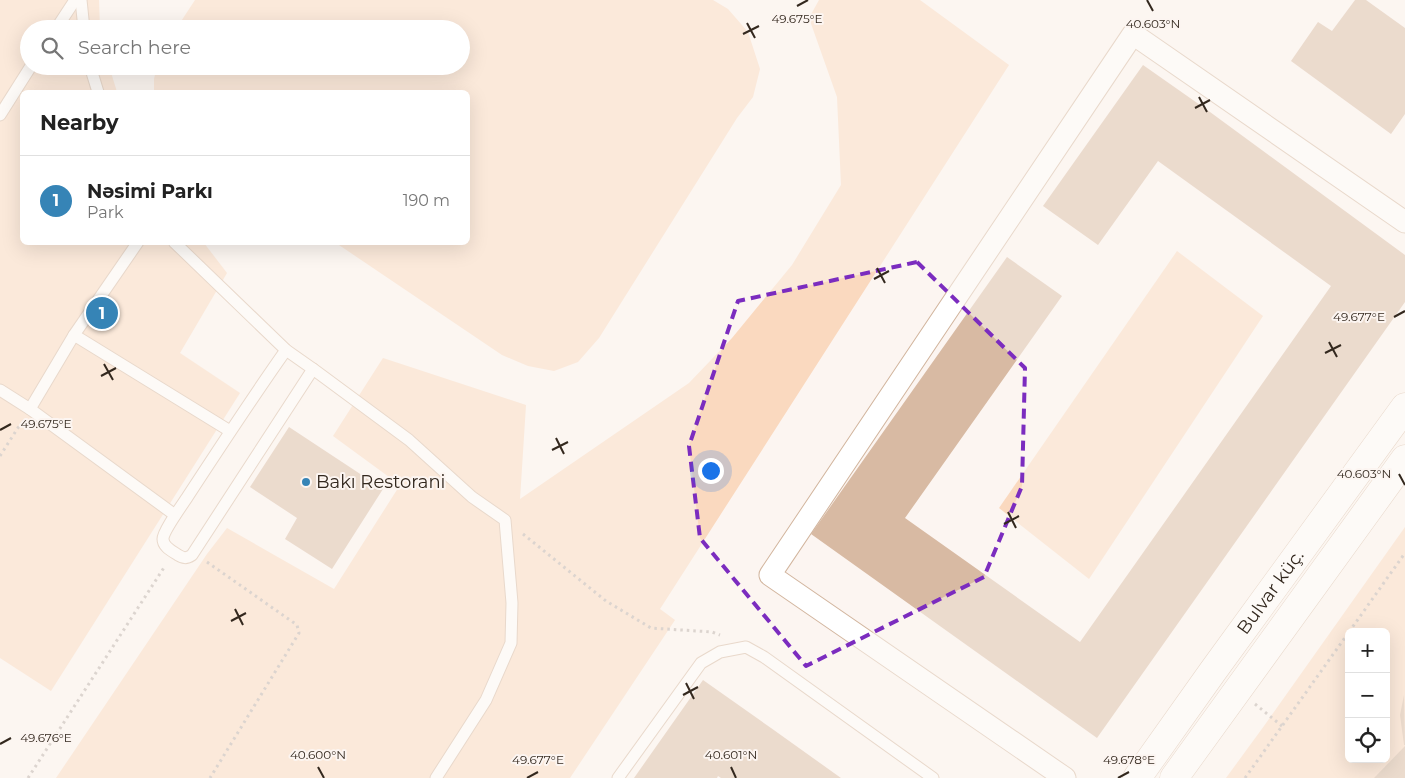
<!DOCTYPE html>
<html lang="en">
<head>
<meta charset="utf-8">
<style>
  body { margin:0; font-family:Montserrat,sans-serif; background:#f6f6f6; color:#222 }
  .controls { position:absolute; right:15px; bottom:15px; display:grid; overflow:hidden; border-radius:8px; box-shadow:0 5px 20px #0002 }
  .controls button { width:45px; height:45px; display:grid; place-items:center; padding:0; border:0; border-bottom:1px solid #e0e0e0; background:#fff; color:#222; font:25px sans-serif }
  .you { position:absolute; left:710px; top:470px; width:18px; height:18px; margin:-12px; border:4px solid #fff; border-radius:50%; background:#1a73e8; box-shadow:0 0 0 8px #1a73e833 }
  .badge { display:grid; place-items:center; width:32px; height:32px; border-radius:50%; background:#3684b6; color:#fff; font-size:16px; font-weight:700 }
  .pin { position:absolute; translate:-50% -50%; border:2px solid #fff; box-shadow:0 1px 5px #0006 }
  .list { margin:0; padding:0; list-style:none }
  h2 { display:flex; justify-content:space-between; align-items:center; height:65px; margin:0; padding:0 20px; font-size:21px }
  h2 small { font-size:16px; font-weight:400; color:#767676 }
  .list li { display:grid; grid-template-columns:32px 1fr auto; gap:15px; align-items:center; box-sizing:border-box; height:90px; padding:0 20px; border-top:1px solid #e0e0e0 }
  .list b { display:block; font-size:19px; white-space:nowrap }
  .list p { margin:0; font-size:16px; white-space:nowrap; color:#767676 }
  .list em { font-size:16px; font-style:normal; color:#767676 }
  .icon { flex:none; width:28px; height:28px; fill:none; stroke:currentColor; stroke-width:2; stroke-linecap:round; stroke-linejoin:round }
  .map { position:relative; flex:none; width:1405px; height:778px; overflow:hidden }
  .search { position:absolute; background:#fff; box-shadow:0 5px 20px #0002; left:20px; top:20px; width:450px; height:55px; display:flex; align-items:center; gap:12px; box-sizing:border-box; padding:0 18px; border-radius:28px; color:#767676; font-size:19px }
  .panel { position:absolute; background:#fff; box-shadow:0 5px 20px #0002; left:20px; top:90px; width:450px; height:155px; border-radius:8px }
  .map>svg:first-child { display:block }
  .green { fill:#fad9bf; fill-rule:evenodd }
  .building { fill:#d8baa3 }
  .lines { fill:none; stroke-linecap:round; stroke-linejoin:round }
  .service-casing { stroke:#d2b59e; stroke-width:13 }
  .minor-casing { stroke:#d2b59e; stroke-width:23 }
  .tertiary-casing { stroke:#d2b59e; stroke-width:29 }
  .path { stroke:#b5aca6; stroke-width:3; stroke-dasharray:2.5 4; stroke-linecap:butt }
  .service { stroke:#fff; stroke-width:11 }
  .minor { stroke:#fff; stroke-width:21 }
  .tertiary { stroke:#fff; stroke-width:28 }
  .marked { fill:none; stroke:#7b2cbf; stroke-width:4; stroke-dasharray:10 6; stroke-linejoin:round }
  .ticks { fill:none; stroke:#33281e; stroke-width:2 }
  .poi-dot { fill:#3684b6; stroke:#fcf5f1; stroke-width:2 }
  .labels { text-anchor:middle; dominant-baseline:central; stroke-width:4; stroke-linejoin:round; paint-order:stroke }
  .poi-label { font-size:18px; fill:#33281e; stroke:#fcf5f1; text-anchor:start }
  .street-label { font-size:18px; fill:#33281e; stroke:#fcf5f1 }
  .ticks-label { font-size:12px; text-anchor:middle; fill:#33281e; stroke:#fcf5f1; stroke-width:4; stroke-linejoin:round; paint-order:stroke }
</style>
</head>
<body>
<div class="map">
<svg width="1405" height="778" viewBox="0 0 1405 778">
  <rect width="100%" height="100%" fill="#fcf5f1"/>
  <g class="green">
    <polygon points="0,0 99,0 100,29 29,29 29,66 109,66 117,92 22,92 22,242 204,243 227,273 180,353 240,393 51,691 0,658"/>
    <polygon points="195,0 713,0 728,9 748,32 760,69 753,97 737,118 599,338 578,362 554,371 528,366 502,355 336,243 468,242 468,92 154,92 154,79 157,66 461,66 461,29 176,29"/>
    <polygon points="819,0 920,0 1009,65 660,609 675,620 570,778 56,778 207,554 227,528 334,589 400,485 333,436 383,358 526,405 520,499 689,383 732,338 792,265 841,185 837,97 809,18"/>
    <polygon points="1177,251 1263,316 1089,579 999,508"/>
    <path d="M 1405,527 L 1405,778 L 1226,778 L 1264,726 ZM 1349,632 L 1386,632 L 1386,759 L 1349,759 Z"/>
  </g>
  <g class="building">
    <polygon points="1355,0 1366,0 1405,28 1405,114 1391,134 1291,61 1318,22 1332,31"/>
    <polygon points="1143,65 1210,112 1405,255 1405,302 1097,738 811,534 1007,257 1062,296 905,518 1080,642 1181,499 1331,286 1158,161 1098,245 1043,206"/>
    <polygon points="289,427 383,489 332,569 285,539 297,518 250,487"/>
    <polygon points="703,680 771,728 841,778 721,778 718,776 717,778 634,778"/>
    <polygon points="1404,695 1405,745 1404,745 1400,715"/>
    <polygon points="1405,746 1405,778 1374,778"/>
  </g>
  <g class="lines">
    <defs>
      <g id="service">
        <polyline points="81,0 84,29"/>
        <polyline points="56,29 75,0"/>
        <polyline points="90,66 98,92"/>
        <polyline points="0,115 31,66"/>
        <polyline points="138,242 74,335 30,409 175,515"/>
        <polyline points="174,242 286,350 313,369 409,440 472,497 505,520 512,603 511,643 486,700 436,778"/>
        <polyline points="74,335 230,431"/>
        <path d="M 286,350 C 252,398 220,447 188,496 C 183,504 163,531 163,539 C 163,547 172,551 178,555 C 183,558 186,559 192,555 L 313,369"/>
        <polyline points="0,390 30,409"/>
        <polyline points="618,778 701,663 720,652 746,647 764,657 933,778"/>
      </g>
      <polyline id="minor" points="1065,778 770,575 1133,34 1405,222"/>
      <g id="tertiary">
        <path id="s1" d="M 1137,778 L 1213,671 L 1405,407"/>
        <polyline points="1174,778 1405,459"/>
      </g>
    </defs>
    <use href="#service" class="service-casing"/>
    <use href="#minor" class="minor-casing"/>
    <use href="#tertiary" class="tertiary-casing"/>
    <g class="path">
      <polyline points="0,456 21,423"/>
      <polyline points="523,534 606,601 651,628 712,632 720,635"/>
      <polyline points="207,562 297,625 299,633 210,778"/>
      <polyline points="1349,632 1405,553"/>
      <polyline points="1255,704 1282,726"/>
      <polyline points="28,778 165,566"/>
      <polyline points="1245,778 1349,632"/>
    </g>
    <use href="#service" class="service"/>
    <use href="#minor" class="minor"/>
    <use href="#tertiary" class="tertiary"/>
  </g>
  <path d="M0 0H1405V778H0ZM 917,262 L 1025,368 L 1022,486 L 984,577 L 806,666 L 700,538 L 689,446 L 738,301 Z" fill="#fcf5f1" fill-opacity=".55" fill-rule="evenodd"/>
  <path class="marked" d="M 917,262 L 1025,368 L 1022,486 L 984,577 L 806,666 L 700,538 L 689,446 L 738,301 Z"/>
  <path class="ticks" d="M 1147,0 L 1153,11M 797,6 L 808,0M 747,23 L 755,38M 743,34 L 759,26M 1199,97 L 1207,112M 1195,108 L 1210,100M 877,268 L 885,283M 874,279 L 889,271M 1394,317 L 1405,311M 1329,342 L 1337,357M 1325,353 L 1341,345M 104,364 L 113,380M 101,376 L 116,368M 0,430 L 11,424M 556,438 L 564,454M 552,450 L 568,442M 1399,474 L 1405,485M 1008,512 L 1016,528M 1004,524 L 1019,516M 235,609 L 243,625M 231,621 L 246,613M 686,683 L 694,699M 683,695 L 698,687M 0,744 L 11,738M 318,767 L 324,778M 731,767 L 736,778M 527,778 L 538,772M 1118,778 L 1129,772"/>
  <circle class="poi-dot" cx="306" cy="482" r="5"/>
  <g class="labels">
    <g class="poi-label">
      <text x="316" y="482">Bakı Restorani</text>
    </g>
    <g class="street-label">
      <text stroke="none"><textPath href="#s1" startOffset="229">Bulvar küç.</textPath></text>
    </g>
  </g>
  <g class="ticks-label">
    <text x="797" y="23">49.675°E</text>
    <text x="1153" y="28">40.603°N</text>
    <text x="1359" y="321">49.677°E</text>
    <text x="46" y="428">49.675°E</text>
    <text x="1364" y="478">40.603°N</text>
    <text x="46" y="742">49.676°E</text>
    <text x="318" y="759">40.600°N</text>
    <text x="731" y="759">40.601°N</text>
    <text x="538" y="764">49.677°E</text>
    <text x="1129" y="764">49.678°E</text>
  </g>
</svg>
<div class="controls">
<button>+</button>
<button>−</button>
<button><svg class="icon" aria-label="locate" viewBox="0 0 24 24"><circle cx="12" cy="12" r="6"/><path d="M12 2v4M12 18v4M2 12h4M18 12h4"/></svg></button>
</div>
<div class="you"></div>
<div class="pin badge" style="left:102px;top:313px">1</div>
<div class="search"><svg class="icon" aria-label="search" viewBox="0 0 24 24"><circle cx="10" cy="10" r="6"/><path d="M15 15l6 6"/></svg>Search here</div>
<section class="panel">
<h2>Nearby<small></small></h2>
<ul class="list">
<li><span class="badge">1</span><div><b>Nəsimi Parkı</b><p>Park</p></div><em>190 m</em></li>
</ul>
</section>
</div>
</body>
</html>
